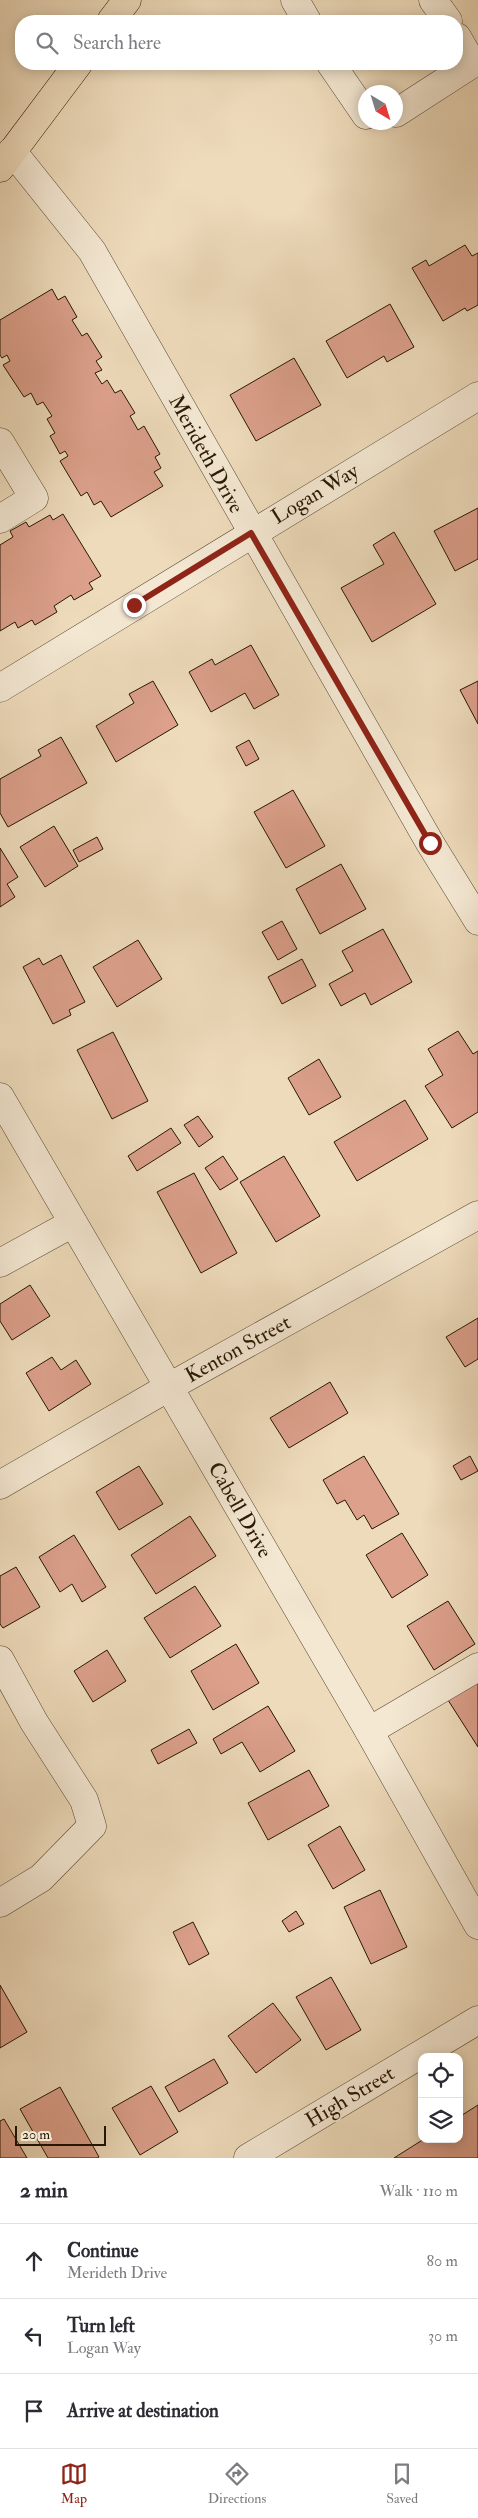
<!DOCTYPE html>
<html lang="en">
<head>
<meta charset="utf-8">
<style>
  body { margin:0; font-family:"IM FELL Double Pica",serif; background:#f7f7f7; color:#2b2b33 }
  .controls { position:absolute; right:15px; bottom:15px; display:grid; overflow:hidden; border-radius:10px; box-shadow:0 2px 12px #0003 }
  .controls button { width:45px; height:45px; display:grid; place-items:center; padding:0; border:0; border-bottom:1px solid #e1e1e2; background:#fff; color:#2b2b33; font:25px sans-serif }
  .compass { position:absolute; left:358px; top:85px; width:45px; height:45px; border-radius:50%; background:#fff; box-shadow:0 2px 12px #0003; rotate:142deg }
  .scale { position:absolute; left:15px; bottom:12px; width:91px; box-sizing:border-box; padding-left:5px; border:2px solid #271704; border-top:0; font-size:14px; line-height:18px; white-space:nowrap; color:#271704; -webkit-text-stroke:4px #f4e8d3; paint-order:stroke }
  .stop { position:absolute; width:15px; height:15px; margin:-11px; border:4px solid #8f2418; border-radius:50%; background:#fff }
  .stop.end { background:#8f2418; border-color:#fff; box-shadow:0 1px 5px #0008 }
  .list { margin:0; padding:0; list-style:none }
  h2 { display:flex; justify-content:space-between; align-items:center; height:65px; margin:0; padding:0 20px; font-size:21px }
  h2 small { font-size:16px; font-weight:400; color:#7c7c81 }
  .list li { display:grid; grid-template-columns:32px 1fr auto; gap:15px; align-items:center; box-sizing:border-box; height:75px; padding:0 20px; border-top:1px solid #e1e1e2 }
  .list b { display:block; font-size:19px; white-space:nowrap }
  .list p { margin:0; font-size:16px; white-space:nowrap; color:#7c7c81 }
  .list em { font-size:16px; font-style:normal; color:#7c7c81 }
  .icon { flex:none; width:28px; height:28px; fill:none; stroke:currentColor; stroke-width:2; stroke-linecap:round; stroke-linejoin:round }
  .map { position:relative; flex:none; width:478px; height:2158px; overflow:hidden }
  .search { position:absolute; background:#fff; box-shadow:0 2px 12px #0003; left:15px; right:15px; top:15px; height:55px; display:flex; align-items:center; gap:12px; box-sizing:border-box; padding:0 18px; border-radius:20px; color:#7c7c81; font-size:19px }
  .sheet { height:290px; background:#fff }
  nav { display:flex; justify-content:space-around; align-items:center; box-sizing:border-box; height:70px; border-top:1px solid #e1e1e2; background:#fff; font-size:14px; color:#7c7c81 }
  nav a { display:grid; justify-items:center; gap:2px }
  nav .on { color:#8f2418 }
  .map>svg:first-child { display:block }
  .building { fill:#dca08b; stroke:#271704 }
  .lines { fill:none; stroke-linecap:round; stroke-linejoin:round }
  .minor-casing { stroke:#594832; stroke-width:29 }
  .major-casing { stroke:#271704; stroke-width:29 }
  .minor { stroke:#f4e8d3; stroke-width:28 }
  .major { stroke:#eedbbb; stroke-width:28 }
  .route { stroke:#8f2418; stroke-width:6 }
  .labels { text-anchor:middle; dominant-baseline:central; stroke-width:4; stroke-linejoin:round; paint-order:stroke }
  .street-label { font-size:21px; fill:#271704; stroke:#f4e8d3 }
</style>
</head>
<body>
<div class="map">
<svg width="478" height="2158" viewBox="0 0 478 2158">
  <rect width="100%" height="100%" fill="#eedbbb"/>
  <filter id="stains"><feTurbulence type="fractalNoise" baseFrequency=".004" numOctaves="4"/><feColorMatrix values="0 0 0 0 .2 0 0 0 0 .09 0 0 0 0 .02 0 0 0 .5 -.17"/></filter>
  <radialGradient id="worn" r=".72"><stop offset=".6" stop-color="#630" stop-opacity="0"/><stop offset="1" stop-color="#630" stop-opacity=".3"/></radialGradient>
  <g class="building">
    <polygon points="465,245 472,256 478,253 478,305 467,311 465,308 443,321 412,268 426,260 429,266"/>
    <polygon points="52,289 58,300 65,296 77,317 72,320 82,336 87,333 102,357 96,361 102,370 95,373 102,384 107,380 115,393 121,390 135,413 130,416 138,430 144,426 160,454 155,457 161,468 154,472 163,486 111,517 101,501 94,505 87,492 81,496 60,461 68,456 65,451 60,454 50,436 55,433 47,419 52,416 43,402 37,405 31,393 24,397 3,365 10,361 7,355 2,358 0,355 0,320"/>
    <polygon points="390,304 414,347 387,362 384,356 347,378 326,341"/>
    <polygon points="294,358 321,405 256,441 230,395"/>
    <polygon points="478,508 478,559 455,571 434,531"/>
    <polygon points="63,514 101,576 89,583 93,589 74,600 71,595 54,606 57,612 35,625 32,620 18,628 15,622 0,631 0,545 13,537 10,531 26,522 29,527 50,515 53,520"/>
    <polygon points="394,532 436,604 372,642 341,588 384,564 373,545"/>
    <polygon points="251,645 279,695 254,709 245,693 211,712 189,672 212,659 215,665"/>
    <polygon points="153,681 178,725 116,762 96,726 134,703 129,694"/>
    <polygon points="478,681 478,724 460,690"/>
    <polygon points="61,737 87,783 8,827 0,813 0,779 41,756 38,750"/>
    <polygon points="249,740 259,759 246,766 236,747"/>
    <polygon points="293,790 325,846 286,868 254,812"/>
    <polygon points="54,826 78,866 45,887 20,847"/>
    <polygon points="97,837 103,849 79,862 73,850"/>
    <polygon points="0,848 18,877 7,884 15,897 0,907"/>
    <polygon points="341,864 366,909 320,934 296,889"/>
    <polygon points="282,921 297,949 278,960 262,932"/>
    <polygon points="383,929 412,982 371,1005 365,993 341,1006 329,984 353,971 342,951"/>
    <polygon points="138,940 162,979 117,1007 93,967"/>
    <polygon points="61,955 85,1002 69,1010 71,1015 53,1024 23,967 39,958 43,965"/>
    <polygon points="302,959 316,986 282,1004 268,977"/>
    <polygon points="458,1031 473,1054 478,1051 478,1112 452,1128 425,1086 443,1075 428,1049"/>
    <polygon points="113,1032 148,1101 112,1119 77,1050"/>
    <polygon points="319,1059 341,1097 309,1115 288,1078"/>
    <polygon points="405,1100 428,1139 357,1181 334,1142"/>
    <polygon points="198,1116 213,1137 199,1147 184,1125"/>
    <polygon points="171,1128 181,1143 137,1171 128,1156"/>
    <polygon points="223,1156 238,1179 220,1190 205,1168"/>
    <polygon points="284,1156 320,1216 276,1242 240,1182"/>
    <polygon points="194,1173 237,1253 201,1273 157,1192"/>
    <polygon points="30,1285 50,1316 12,1340 0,1321 0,1304"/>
    <polygon points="478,1318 478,1359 465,1367 446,1337"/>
    <polygon points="52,1357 61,1370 76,1360 91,1384 49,1411 26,1373"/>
    <polygon points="330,1382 348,1413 289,1448 270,1418"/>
    <polygon points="364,1456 399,1514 372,1529 364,1515 357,1520 345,1500 337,1504 323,1480"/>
    <polygon points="470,1456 478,1471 461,1480 453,1466"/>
    <polygon points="139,1466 163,1504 119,1530 96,1492"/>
    <polygon points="190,1516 216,1556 156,1594 131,1555"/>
    <polygon points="402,1533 428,1575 392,1598 366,1555"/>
    <polygon points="74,1535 106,1587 82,1602 72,1584 60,1592 39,1557"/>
    <polygon points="16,1567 40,1607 3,1628 0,1624 0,1576"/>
    <polygon points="195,1586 221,1626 170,1658 144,1618"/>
    <polygon points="448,1601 475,1644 434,1670 407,1626"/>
    <polygon points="236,1644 259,1683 213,1710 191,1671"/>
    <polygon points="107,1650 126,1681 93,1702 74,1671"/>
    <polygon points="478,1681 478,1747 448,1700"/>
    <polygon points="268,1706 295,1751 260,1772 242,1742 221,1754 213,1739"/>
    <polygon points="189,1729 197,1743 158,1764 151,1750"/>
    <polygon points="309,1770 329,1806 268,1840 248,1803"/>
    <polygon points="340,1826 365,1870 333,1889 308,1845"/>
    <polygon points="380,1890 407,1947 371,1964 344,1907"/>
    <polygon points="296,1911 304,1924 289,1932 282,1921"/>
    <polygon points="193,1922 209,1954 189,1965 173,1932"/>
    <polygon points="331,1977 361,2030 326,2050 296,1997"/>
    <polygon points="0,1985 27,2032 0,2048"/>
    <polygon points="273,2003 301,2040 256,2073 228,2036"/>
    <polygon points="214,2059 228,2083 179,2112 165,2087"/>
    <polygon points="151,2086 178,2132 140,2155 112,2108"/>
    <polygon points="60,2087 99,2157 97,2158 48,2158 20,2109"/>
    <polygon points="478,2105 478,2158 394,2158 424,2139 459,2139 459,2117"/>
    <polygon points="4,2119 27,2158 0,2158 0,2121"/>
  </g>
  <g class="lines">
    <defs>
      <g id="minor">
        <polyline points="295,0 307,21"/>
        <polyline points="433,0 448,21"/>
        <polyline points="457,37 472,63"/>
        <polyline points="331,64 366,115"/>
        <polyline points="396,113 478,60"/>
        <polyline points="12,151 92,251 430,843 478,921"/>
        <polyline points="0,442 34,498 0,519"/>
        <polyline points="0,688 478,396"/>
        <polyline points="0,1097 369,1731 478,1925"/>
        <polyline points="0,1263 73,1223"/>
        <polyline points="0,1485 169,1387 478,1215"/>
        <polyline points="0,1660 34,1722 84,1800 92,1826 41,1878 0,1903"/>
        <polyline points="369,1731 478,1667"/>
        <polyline points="248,2158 478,2020"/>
      </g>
      <g id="major">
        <polyline points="111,21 127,0"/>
        <polyline points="0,168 78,64"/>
      </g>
    </defs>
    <use href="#minor" class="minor-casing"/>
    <use href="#major" class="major-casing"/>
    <use href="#minor" class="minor"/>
    <use href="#major" class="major"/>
  </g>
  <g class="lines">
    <polyline class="route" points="134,605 251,533 430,843"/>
  </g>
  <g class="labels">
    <g class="street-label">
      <text transform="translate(206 454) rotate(61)">Merideth Drive</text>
      <text transform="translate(315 494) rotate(-31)">Logan Way</text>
      <text transform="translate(238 1349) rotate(-29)">Kenton Street</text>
      <text transform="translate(240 1510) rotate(60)">Cabell Drive</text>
      <text transform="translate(350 2097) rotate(-31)">High Street</text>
    </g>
  </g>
  <rect width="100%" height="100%" filter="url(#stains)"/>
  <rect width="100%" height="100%" fill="url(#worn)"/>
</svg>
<div class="controls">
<button><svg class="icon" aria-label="locate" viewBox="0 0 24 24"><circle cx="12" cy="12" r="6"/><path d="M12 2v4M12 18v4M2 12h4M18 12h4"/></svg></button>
<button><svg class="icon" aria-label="layers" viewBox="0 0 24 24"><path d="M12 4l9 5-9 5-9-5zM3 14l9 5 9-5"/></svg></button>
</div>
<svg class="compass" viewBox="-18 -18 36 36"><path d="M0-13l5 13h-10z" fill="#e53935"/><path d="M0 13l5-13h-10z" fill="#7c7c81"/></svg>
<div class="scale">20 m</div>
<div class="stop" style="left:430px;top:843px"></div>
<div class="stop end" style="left:134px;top:605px"></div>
<div class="search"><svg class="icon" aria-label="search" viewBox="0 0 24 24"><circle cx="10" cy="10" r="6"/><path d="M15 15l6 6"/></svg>Search here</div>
</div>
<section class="sheet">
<h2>2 min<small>Walk · 110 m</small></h2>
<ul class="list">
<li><svg class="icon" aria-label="ahead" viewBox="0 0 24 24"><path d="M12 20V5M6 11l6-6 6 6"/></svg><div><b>Continue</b><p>Merideth Drive</p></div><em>80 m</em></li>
<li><svg class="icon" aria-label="left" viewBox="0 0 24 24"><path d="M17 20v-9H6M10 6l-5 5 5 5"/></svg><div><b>Turn left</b><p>Logan Way</p></div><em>30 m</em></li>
<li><svg class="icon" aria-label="arrive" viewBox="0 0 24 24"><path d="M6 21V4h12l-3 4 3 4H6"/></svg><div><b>Arrive at destination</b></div></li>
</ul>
</section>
<nav>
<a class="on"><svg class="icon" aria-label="map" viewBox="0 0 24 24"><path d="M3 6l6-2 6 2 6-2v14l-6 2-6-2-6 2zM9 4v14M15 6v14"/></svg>Map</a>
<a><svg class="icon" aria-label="directions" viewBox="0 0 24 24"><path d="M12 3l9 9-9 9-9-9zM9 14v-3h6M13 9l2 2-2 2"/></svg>Directions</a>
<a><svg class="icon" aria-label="saved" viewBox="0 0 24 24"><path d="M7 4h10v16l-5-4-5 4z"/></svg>Saved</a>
</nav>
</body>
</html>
